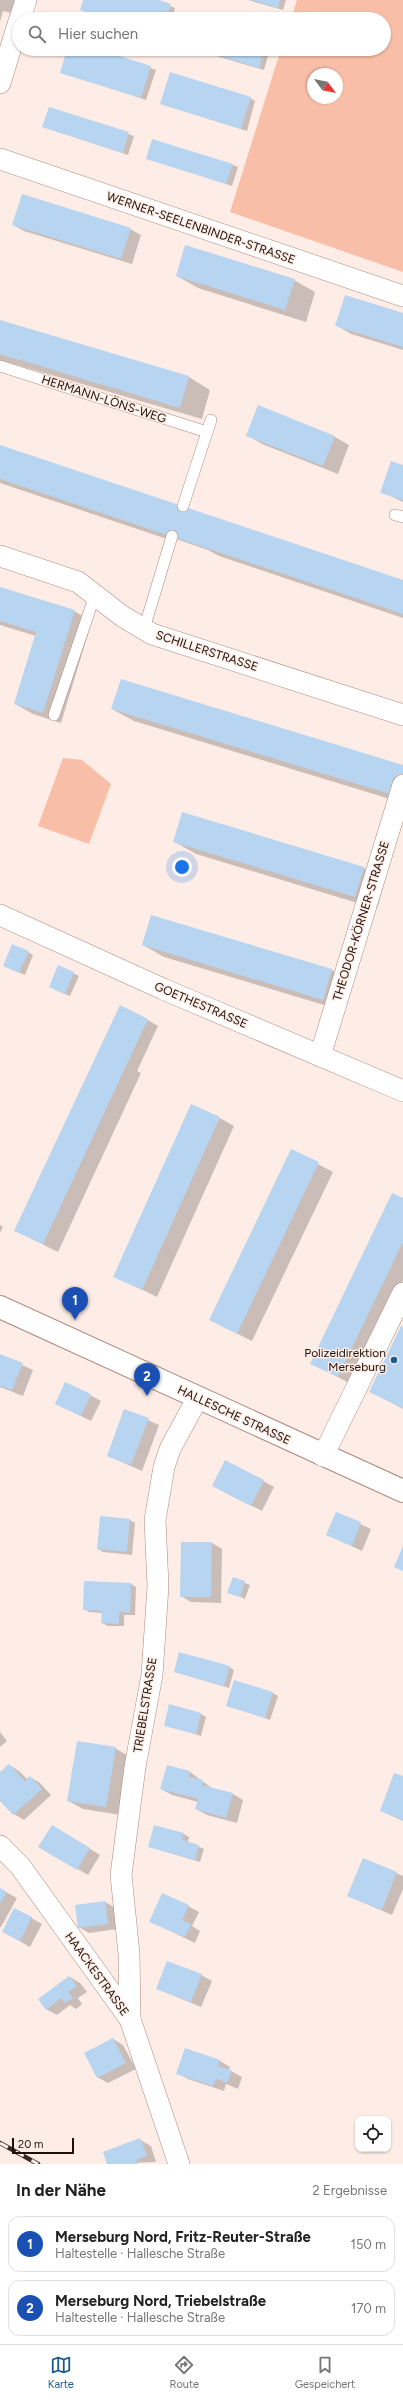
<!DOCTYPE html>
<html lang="de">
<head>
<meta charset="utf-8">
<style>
  body { margin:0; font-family:Figtree,sans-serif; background:#f2f2f2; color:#222 }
  .controls { position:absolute; right:12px; bottom:12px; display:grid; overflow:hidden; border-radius:8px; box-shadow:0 1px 3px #0004 }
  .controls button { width:36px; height:36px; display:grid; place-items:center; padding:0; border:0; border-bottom:1px solid #e0e0e0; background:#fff; color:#222; font:20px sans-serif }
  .compass { position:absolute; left:307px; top:68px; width:36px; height:36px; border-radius:50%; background:#fff; box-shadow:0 1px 3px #0004; rotate:122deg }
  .scale { position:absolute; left:12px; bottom:10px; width:62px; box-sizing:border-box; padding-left:4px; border:2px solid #1e110b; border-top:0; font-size:11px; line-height:14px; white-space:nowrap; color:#1e110b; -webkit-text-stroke:3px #fdede6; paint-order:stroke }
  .you { position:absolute; left:182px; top:867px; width:14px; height:14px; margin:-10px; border:3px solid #fff; border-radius:50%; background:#1a73e8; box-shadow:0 0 0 6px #1a73e833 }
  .badge { display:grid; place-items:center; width:26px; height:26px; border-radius:50%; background:#185c91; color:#fff; font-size:13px; font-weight:700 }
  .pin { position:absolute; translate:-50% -33px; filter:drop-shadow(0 1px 2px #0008) }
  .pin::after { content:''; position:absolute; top:21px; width:14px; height:12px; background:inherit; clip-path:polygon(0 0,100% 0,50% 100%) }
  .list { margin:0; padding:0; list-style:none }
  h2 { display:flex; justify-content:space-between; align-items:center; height:52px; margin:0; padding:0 16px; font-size:17px }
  h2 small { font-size:13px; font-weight:400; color:#767676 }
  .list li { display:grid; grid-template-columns:26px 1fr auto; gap:12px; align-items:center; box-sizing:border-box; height:56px; margin:0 8px 8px; padding:0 8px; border:1px solid #e0e0e0; border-radius:12px }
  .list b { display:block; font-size:15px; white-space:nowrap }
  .list p { margin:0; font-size:13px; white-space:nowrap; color:#767676 }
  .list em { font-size:13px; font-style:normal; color:#767676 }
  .icon { flex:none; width:22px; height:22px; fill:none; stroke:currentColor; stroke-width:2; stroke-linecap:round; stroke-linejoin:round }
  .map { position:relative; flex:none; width:403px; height:2164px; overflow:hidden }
  .search { position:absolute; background:#fff; box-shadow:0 1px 3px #0004; left:12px; right:12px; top:12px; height:44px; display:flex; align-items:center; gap:10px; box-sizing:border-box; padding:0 14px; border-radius:22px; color:#767676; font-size:15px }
  .sheet { height:180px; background:#fff }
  nav { display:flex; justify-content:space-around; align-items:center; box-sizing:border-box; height:56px; border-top:1px solid #e0e0e0; background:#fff; font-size:11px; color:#767676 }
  nav a { display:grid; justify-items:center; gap:2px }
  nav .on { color:#185c91 }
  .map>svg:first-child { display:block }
  .green { fill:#f9bea7; fill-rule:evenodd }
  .shadow { fill:#0003 }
  .building { fill:#b7d4f0 }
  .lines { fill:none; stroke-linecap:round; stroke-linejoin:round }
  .service-casing { stroke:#af8a7c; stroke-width:12 }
  .minor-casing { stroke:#af8a7c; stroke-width:22 }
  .secondary-casing { stroke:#af8a7c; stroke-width:24 }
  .service { stroke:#fff; stroke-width:11 }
  .minor { stroke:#fff; stroke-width:21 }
  .secondary { stroke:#fff; stroke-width:22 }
  .rail-casing { stroke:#372923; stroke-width:4.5 }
  .rail { stroke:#fdede6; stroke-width:3; stroke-dasharray:9; stroke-linecap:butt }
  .poi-dot { fill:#185c91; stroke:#fdede6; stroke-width:1.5 }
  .labels { text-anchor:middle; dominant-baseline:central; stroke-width:3; stroke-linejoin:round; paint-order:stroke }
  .street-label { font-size:12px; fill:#1e110b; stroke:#fdede6 }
  .poi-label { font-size:12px; fill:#1e110b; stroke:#fdede6; text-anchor:end }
</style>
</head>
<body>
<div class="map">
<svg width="403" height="2164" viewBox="0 0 403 2164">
  <rect width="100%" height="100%" fill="#fdede6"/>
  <g class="green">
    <path d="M 297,0 L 403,0 L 403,272 L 230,212 L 281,49 L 384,49 L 384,19 L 291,19 ZM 313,74 L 337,74 L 337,98 L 313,98 Z"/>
    <polygon points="63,758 82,760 111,784 89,844 38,826"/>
  </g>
  <g class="shadow">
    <polygon points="0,0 19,0 15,14 3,11 0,22"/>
    <polygon points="84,0 156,0 175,8 172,19 107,19 81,10"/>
    <polygon points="248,0 286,0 283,10"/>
    <polygon points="68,49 94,49 156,70 146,100 61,72"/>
    <polygon points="193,49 270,49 264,70"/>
    <polygon points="250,98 255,101 247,131 161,104"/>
    <polygon points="49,108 134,136 128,155 43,127"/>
    <polygon points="147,158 233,165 238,167 232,186"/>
    <polygon points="13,225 130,229 141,235 132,264 24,231"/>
    <polygon points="177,276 294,280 315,292 306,322 198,288"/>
    <polygon points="403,314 403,350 351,334 336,325"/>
    <polygon points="0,321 189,377 210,390 202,419 0,360"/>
    <polygon points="259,407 335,437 349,445 338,474 262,444 247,435"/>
    <polygon points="0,446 403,581 403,618 219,556 208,550 173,538 173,541 0,483"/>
    <polygon points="403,466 403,502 382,492"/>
    <polygon points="0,588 74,611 92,621 61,723 33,714 15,704 36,636 0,625"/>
    <polygon points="112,709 403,766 403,803 134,721"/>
    <polygon points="183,813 364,868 385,880 377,909 196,854 175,842"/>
    <polygon points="152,916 332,970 353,983 344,1011 164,957 143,945"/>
    <polygon points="28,952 33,955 25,975 9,968"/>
    <polygon points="59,966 79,976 70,996 55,990"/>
    <polygon points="148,1020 158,1026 137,1071 141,1073 58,1252 16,1231"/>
    <polygon points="220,1118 234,1126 157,1297 114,1276"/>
    <polygon points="291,1150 333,1172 252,1341 210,1320"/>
    <polygon points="403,1199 403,1280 353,1385 311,1363"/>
    <polygon points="0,1225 3,1227 0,1233"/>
    <polygon points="403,1328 403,1409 371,1392"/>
    <polygon points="0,1355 33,1370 23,1396 0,1387"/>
    <polygon points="90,1395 101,1401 91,1421 56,1404"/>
    <polygon points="125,1410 159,1425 142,1471 108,1456"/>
    <polygon points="263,1481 274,1487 262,1511 224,1492"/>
    <polygon points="336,1513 371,1529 362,1551 327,1535"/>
    <polygon points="130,1520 135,1523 132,1555 103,1552 98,1549"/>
    <polygon points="212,1543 222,1549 221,1603 191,1602 181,1596"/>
    <polygon points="233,1578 250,1585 245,1599 228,1592"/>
    <polygon points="131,1584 136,1587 135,1615 124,1615 124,1626 108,1626 102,1623 103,1613 89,1612 84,1609"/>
    <polygon points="229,1667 234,1670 229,1688 175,1672"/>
    <polygon points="273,1693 278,1696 270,1720 227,1705"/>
    <polygon points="201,1714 206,1717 201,1736 165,1725"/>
    <polygon points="0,1732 7,1741 0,1747"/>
    <polygon points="115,1748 130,1757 121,1815 83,1809 68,1801"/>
    <polygon points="9,1765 19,1771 27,1779 30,1777 40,1783 51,1795 24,1820 14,1814 0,1800 0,1773"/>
    <polygon points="190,1772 213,1789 233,1794 243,1800 237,1823 207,1815 196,1809 198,1802 172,1795 161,1789"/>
    <polygon points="403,1778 403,1821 381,1811"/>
    <polygon points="155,1826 184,1834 189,1837 188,1842 204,1849 200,1862 150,1847"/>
    <polygon points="63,1832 100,1855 88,1875 40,1847"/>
    <polygon points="363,1859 403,1876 403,1889 392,1915 348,1896"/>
    <polygon points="0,1889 17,1898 1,1927 0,1927"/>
    <polygon points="105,1902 116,1908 118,1929 89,1933 79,1927"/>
    <polygon points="188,1906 199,1912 192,1926 200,1931 195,1943 150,1921"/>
    <polygon points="15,1909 42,1924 30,1947 3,1932"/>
    <polygon points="201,1975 212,1981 201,2007 157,1989"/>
    <polygon points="70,1977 80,1983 87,1992 78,1998 82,2004 76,2009 70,2005 57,2015 46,2009"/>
    <polygon points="113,2039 123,2045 136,2069 108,2083 97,2077"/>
    <polygon points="185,2050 220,2061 230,2067 229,2070 242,2077 238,2089 226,2084 224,2091 188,2079 177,2073"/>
    <polygon points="140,2140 151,2146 156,2162 108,2164"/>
  </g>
  <g class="building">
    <polygon points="83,0 159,0 171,4 166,19 108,19 80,10"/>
    <polygon points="252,0 280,0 278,8"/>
    <polygon points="187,12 211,19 185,19"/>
    <polygon points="67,49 97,49 151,66 141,98 60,73"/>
    <polygon points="197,49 264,49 259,68"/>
    <polygon points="170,72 251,97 241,129 160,104"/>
    <polygon points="49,107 129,132 123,153 42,127"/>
    <polygon points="152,139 233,164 226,184 146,159"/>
    <polygon points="22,194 131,228 121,259 12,225"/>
    <polygon points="185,245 295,279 285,310 176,276"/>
    <polygon points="345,295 403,313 403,347 335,326"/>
    <polygon points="0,320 189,376 180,408 0,354"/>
    <polygon points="258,405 335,436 323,466 246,436"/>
    <polygon points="0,445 403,580 403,614 0,479"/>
    <polygon points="391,461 403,465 403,500 380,493"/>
    <polygon points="0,587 75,610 43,713 14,704 36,632 0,621"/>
    <polygon points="121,679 403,765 403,777 397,796 111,709"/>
    <polygon points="182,812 364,867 355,897 173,842"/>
    <polygon points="151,915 332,969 323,1000 142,945"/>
    <polygon points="12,944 29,951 19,973 3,966"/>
    <polygon points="58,965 74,972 65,994 49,987"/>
    <polygon points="120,1005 148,1019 43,1244 14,1231"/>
    <polygon points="191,1104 220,1117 142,1290 113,1277"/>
    <polygon points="291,1149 319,1162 237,1334 209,1320"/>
    <polygon points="392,1193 403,1198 403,1242 338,1377 310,1364"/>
    <polygon points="401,1326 403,1327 403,1408 369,1392"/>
    <polygon points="0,1354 23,1363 12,1390 0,1386"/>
    <polygon points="65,1382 91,1394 81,1416 55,1404"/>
    <polygon points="124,1409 149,1418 131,1465 107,1456"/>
    <polygon points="225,1460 264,1480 251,1506 212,1486"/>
    <polygon points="336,1512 361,1522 352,1546 326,1535"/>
    <polygon points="100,1516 130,1519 127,1552 97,1549"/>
    <polygon points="181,1542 212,1542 211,1597 180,1597"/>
    <polygon points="403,1546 403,1571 394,1567"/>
    <polygon points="233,1577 245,1581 240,1597 227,1593"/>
    <polygon points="84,1581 131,1583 130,1613 119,1612 119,1624 101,1623 102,1611 83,1610"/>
    <polygon points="179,1652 230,1666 224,1686 174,1672"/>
    <polygon points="234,1680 273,1692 265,1718 226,1706"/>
    <polygon points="169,1704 201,1713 196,1734 164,1726"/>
    <polygon points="77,1741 116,1747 106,1807 67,1801"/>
    <polygon points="9,1764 25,1781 30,1776 42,1789 13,1815 0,1801 0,1772"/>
    <polygon points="167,1765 190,1771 189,1777 203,1780 202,1785 233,1793 226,1818 195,1809 198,1799 160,1789"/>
    <polygon points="394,1773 403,1776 403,1820 380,1811"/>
    <polygon points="52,1825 90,1848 77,1870 38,1847"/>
    <polygon points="154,1825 184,1833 182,1840 199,1845 195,1860 148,1847"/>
    <polygon points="363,1858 397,1872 382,1910 347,1896"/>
    <polygon points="0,1888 7,1892 0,1904"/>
    <polygon points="162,1893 189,1905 182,1920 191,1924 185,1937 149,1922"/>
    <polygon points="105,1901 108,1924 78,1928 75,1905"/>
    <polygon points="14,1908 32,1917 20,1941 2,1932"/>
    <polygon points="167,1961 202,1974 191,2002 156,1989"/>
    <polygon points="69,1976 77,1986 68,1992 73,1998 65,2003 61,1998 46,2010 38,1999"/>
    <polygon points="113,2038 126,2063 97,2078 84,2053"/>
    <polygon points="185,2048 220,2060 218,2066 232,2070 227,2083 216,2079 213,2086 176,2074"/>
    <polygon points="140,2138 147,2156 136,2160 138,2164 107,2164 103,2152"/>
  </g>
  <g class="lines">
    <defs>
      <g id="service">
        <polyline points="0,366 207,432"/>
        <polyline points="183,506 211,420"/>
        <polyline points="395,515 403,517"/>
        <polyline points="144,629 172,536"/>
        <polyline points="54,715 95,595"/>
      </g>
      <g id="minor">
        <polyline points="20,19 26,0"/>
        <polyline points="0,83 19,21"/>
        <polyline points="0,159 403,296"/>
        <polyline points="0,556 78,582 122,616 152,634 403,715"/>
        <polyline points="0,915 163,989 403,1091"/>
        <polyline points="320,1056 403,785"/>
        <polyline points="323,1456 403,1293"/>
        <polyline points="0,1846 20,1866 130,2019 179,2164"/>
        <polyline points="130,2019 129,1954 121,1875 135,1767 152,1675 158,1586 155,1520 164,1467 170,1449 197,1399"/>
      </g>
      <polyline id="secondary" points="0,1307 403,1491"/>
    </defs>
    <use href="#service" class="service-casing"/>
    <use href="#minor" class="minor-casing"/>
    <use href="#secondary" class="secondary-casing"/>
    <use href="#service" class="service"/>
    <use href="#minor" class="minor"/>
    <use href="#secondary" class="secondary"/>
    <defs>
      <polyline id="rail" points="0,2143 38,2164"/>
    </defs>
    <use href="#rail" class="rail-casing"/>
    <use href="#rail" class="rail"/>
  </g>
  <circle class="poi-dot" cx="394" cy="1360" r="4"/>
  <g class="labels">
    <g class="street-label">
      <text transform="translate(201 228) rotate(19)">WERNER-SEELENBINDER-STRASSE</text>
      <text transform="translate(104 399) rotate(18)">HERMANN-LÖNS-WEG</text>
      <text transform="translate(207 651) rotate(18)">SCHILLERSTRASSE</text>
      <text transform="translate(361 921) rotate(-73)">THEODOR-KÖRNER-STRASSE</text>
      <text transform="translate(201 1005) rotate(23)">GOETHESTRASSE</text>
      <text transform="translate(234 1415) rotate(25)">HALLESCHE STRASSE</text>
      <text transform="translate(145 1705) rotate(-81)">TRIEBELSTRASSE</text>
      <text transform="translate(97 1974) rotate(54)">HAACKESTRASSE</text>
    </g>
    <g class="poi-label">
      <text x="386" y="1353">Polizeidirektion<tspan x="386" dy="14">Merseburg</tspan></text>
    </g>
  </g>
</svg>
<div class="controls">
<button><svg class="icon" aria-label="locate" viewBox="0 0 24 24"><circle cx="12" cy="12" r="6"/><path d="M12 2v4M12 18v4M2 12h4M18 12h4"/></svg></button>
</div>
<svg class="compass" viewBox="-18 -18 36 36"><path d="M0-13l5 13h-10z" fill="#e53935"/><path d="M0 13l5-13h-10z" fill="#767676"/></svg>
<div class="scale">20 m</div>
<div class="you"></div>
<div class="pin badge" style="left:75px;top:1320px;background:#1a4fb4">1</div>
<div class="pin badge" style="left:147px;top:1396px;background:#1a4fb4">2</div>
<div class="search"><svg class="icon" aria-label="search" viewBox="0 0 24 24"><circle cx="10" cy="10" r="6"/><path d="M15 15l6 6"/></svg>Hier suchen</div>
</div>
<section class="sheet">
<h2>In der Nähe<small>2 Ergebnisse</small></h2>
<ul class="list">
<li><span class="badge" style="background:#1a4fb4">1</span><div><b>Merseburg Nord, Fritz-Reuter-Straße</b><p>Haltestelle · Hallesche Straße</p></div><em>150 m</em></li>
<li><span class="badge" style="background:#1a4fb4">2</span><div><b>Merseburg Nord, Triebelstraße</b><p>Haltestelle · Hallesche Straße</p></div><em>170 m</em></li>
</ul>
</section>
<nav>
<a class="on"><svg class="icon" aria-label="map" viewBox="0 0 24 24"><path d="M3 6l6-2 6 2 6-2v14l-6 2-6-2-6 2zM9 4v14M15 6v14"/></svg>Karte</a>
<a><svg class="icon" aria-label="directions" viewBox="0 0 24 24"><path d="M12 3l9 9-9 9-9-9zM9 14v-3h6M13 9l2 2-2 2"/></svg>Route</a>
<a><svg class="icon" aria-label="saved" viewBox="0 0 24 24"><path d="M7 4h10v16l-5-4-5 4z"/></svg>Gespeichert</a>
</nav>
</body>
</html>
